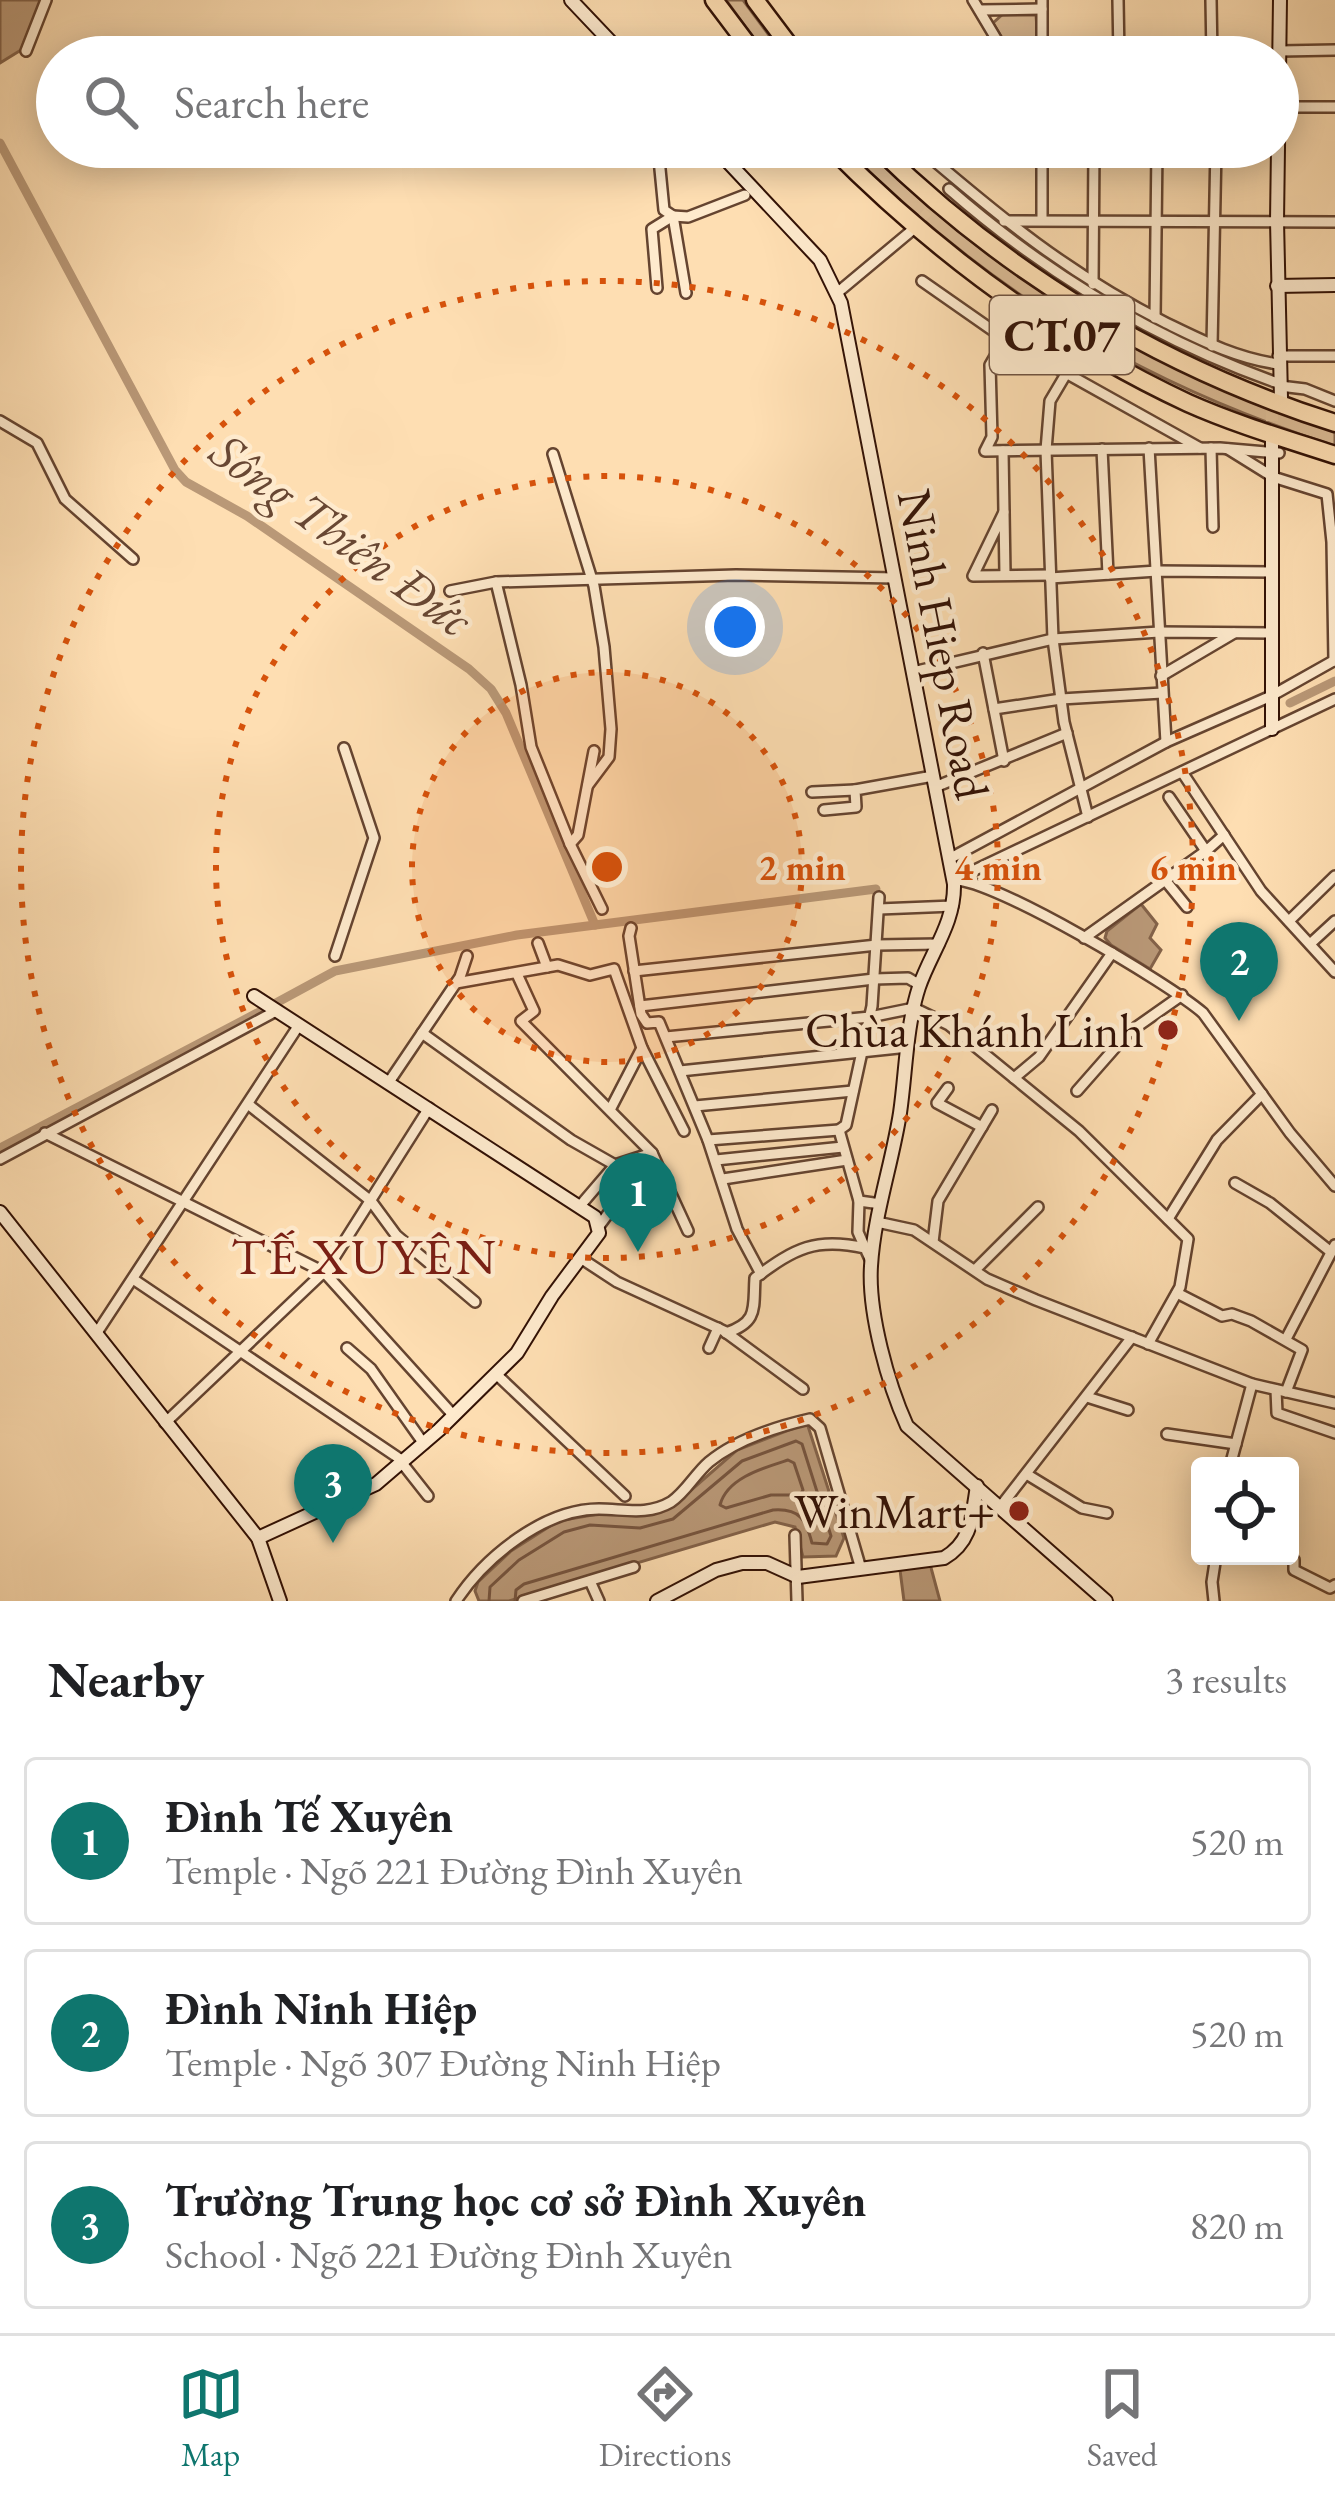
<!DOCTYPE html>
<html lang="en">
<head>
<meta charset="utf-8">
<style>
  body { margin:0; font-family:"EB Garamond",serif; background:#f2f2f2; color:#202124 }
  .controls { position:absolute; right:36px; bottom:36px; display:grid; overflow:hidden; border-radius:12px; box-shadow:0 6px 30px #0003 }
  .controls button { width:108px; height:108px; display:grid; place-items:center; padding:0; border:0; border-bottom:3px solid #e0e0e0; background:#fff; color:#202124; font:60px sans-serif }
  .you { position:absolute; left:735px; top:627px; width:42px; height:42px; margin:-30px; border:9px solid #fff; border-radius:50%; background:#1a73e8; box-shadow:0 0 0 18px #1a73e833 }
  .badge { display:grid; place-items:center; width:78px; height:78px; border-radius:50%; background:#0f766e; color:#fff; font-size:39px; font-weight:700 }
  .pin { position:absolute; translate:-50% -99px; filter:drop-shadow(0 3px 6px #0008) }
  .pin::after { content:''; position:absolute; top:63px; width:42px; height:36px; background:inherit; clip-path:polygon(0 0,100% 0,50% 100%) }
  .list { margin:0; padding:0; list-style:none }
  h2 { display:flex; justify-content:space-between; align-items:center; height:156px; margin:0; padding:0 48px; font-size:51px }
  h2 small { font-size:39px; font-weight:400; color:#757577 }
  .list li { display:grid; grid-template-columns:78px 1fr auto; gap:36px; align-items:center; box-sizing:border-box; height:168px; margin:0 24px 24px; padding:0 24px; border:3px solid #e0e0e0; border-radius:12px }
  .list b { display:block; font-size:45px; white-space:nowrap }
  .list p { margin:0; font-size:39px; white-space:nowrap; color:#757577 }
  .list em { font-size:39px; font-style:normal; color:#757577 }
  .icon { flex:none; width:66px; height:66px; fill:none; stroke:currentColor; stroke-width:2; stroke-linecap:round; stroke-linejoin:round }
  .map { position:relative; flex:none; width:1335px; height:1601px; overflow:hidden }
  .search { position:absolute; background:#fff; box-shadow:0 6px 30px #0003; left:36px; right:36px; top:36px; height:132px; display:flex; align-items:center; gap:30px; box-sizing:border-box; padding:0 42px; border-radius:66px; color:#757577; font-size:45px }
  .sheet { height:732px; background:#fff }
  nav { display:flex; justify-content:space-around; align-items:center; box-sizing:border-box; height:168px; border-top:3px solid #e0e0e0; background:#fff; font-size:33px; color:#757577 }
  nav a { display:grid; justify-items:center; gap:6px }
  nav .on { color:#0f766e }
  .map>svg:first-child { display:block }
  .green { fill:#dbbb95; stroke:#86664d; stroke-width:3 }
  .water { fill:#b99877; stroke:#836249; stroke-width:3 }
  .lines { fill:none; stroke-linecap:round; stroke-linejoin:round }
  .shore { stroke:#76543e; stroke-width:3 }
  .canal { stroke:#b99877; stroke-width:9 }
  .street-tunnel { stroke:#dfbf98; stroke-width:9; stroke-dasharray:9 4.5; stroke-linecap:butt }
  .secondary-tunnel { stroke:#dfbf98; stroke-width:12; stroke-dasharray:12 6; stroke-linecap:butt }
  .street-casing { stroke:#654430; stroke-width:14 }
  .secondary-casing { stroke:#321105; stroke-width:16 }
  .highway-casing { stroke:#321105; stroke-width:21 }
  .street { stroke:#feeacd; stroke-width:9 }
  .secondary { stroke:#feeacd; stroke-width:12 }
  .highway { stroke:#fedeb2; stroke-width:16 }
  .ring { fill:none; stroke:#d6520b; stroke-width:6; stroke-dasharray:6 12 }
  .poi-dot { fill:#8f2418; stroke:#feeacd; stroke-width:4.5 }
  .labels { text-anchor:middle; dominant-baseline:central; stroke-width:9; stroke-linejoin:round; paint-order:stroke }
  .shield { fill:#feeacd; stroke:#6f5241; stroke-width:3 }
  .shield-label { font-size:45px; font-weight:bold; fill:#321105 }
  .street-label { font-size:48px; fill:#321105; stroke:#feeacd }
  .poi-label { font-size:48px; fill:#321105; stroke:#feeacd; text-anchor:end }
  .water-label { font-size:51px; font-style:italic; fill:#684733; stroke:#feeacd }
  .neighbourhood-label { font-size:51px; letter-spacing:3px; fill:#7a1f14; stroke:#feeacd }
  .centre { fill:#d6520b; stroke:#feeacd; stroke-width:6 }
  .ring-label { font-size:36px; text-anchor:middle; font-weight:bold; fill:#d6520b; stroke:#feeacd; stroke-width:9; stroke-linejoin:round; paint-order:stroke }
</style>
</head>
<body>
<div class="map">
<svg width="1335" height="1601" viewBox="0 0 1335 1601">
  <rect width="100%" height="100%" fill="#fedeb2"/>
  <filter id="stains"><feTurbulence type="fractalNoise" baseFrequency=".00167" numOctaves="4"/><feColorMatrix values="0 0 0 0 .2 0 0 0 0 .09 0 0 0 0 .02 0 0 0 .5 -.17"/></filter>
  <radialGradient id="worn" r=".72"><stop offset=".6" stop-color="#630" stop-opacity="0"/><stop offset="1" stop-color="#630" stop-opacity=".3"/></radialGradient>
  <g class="green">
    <polygon points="726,0 743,0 785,57 767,57"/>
    <polygon points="1003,14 1036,15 1039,57 1013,57 993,23"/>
    <path d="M 844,147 L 864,147 C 1002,283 1151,370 1335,430 L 1335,446 C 1137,382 991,293 844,147 Z"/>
  </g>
  <g class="water">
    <polygon points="0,0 41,0 21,50 0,63"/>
    <polygon points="1141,904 1157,924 1150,938 1161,950 1150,969 1111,945 1105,938 1107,931"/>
    <polygon points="807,1423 844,1538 836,1556 803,1557 795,1527 775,1522 509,1601 479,1601 475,1591 478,1582 511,1551 558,1521 604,1513 654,1514 681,1499 737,1450"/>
    <polygon points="930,1564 940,1601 904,1601 900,1570"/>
  </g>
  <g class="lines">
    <g class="shore">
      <path d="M 788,1460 L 794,1463 L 803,1490 L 800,1495 L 771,1495 L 726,1508 L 720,1505 C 727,1478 763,1468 788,1460 Z"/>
      <path d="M 489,1601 L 490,1587 L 519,1560 L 564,1532 L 590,1525 L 640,1528 L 673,1519 L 742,1461 L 796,1441 L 802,1444 L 831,1536 L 827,1544 L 812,1543 C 806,1520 800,1508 773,1510 L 524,1584 L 516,1590 L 515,1601"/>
    </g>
    <g class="canal">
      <polyline points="0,143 175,470 186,482 247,516 469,669 491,689 506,713 595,925"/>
      <polyline points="1290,703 1335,681"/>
      <polyline points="276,1003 335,971 517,935 876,889"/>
      <polyline points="0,1148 263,1010"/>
    </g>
    <polyline class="street-tunnel" points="913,228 938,201"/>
    <polyline class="secondary-tunnel" points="1272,439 1272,397"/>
    <defs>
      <g id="street">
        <polyline points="973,0 1007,57"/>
        <polyline points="1042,0 1042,57"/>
        <polyline points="1118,0 1119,57"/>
        <polyline points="1211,0 1212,57"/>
        <polyline points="980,10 1042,9"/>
        <polyline points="26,51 46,0"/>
        <polyline points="1280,51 1335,50"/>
        <polyline points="1279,107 1335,107"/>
        <path d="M 918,147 C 1001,218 1067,273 1166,323 C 1203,341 1236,358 1278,364"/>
        <polyline points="1042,147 1042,220"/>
        <polyline points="936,162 959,147"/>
        <path d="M 949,189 C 1045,273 1154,339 1275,382"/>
        <polyline points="1004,221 1335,222"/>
        <polyline points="922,281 1005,339 1200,448"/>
        <polyline points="1093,284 1094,147"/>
        <polyline points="657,288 652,229 673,216 688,217 745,195"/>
        <polyline points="686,293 673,216 664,210 659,159 689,147"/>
        <polyline points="837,293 910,232"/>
        <polyline points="1155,318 1157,147"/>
        <polyline points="1005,339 990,365 992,437 985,451 1220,448 1279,453"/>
        <polyline points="1212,346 1216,147"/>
        <polyline points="1278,356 1335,356"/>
        <polyline points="1066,374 1050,401 1046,450 1053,639 1064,722 1088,817"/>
        <polyline points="1280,386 1305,389 1335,401"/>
        <polyline points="0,421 37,443 65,499 133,559"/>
        <polyline points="1149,448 1166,742"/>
        <polyline points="1211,448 1213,527"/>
        <polyline points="1102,449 1108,574"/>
        <polyline points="1228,449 1273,477 1327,494 1332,542 1334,661"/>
        <polyline points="1003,451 1004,512"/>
        <polyline points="553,454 594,586 604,647 611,729 609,757 588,785"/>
        <polyline points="1005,575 1004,512 973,576 1050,575"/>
        <polyline points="1050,578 1157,571 1273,572"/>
        <polyline points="496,582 521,685 531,747 570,844 602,909"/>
        <polyline points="450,591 496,582 736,575 895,578"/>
        <polyline points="983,653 1004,761"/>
        <polyline points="913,672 1053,639 1159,632 1272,633"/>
        <polyline points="1161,676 1234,633"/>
        <polyline points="994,709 1061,699 1162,693"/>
        <polyline points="1182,772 1261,891 1335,972"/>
        <polyline points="935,787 1067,733"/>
        <polyline points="812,792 855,790"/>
        <polyline points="1169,797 1206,851 1224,835"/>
        <polyline points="824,810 856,807 855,790 933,776"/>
        <polyline points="570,844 578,835 594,751"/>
        <polyline points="949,859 1166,742 1271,696 1335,660"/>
        <polyline points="958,878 1335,699"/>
        <path d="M 954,880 C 992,878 1170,984 1203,1013 L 1290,1133 L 1335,1186"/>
        <polyline points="1165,880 1187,907"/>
        <polyline points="879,897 872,1006 846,1125 839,1130 859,1201 881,1204"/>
        <polyline points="879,909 953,906"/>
        <polyline points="1289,921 1335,876"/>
        <polyline points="631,928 629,936 641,1014 647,1023 659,1022 708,1140 737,1229 761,1274"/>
        <polyline points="1084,938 1206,851"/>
        <polyline points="538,943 547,967"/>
        <polyline points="1310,944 1335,921"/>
        <polyline points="335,956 374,838 344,748"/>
        <polyline points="634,971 877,945 939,944"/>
        <polyline points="517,974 534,1011 521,1021 652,1153 688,1231"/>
        <polyline points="456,983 558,965 590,975 614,969 642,1048 684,1131"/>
        <polyline points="640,1006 874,979 908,978 920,985"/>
        <polyline points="422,1033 571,1140 615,1165"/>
        <polyline points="666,1037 870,1017 914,1008 949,1025 1079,1131 1188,1239 1180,1287 1148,1344"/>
        <polyline points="680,1071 908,1047"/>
        <polyline points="1014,1078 1039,1057 1112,953"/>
        <polyline points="389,1082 460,977 467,956"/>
        <polyline points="948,1088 937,1103 982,1127"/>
        <polyline points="1077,1091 1128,1033 1182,995"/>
        <polyline points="249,1105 371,1201 396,1235 475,1302"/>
        <polyline points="695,1106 853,1091"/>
        <polyline points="611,1108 642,1048"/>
        <polyline points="45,1133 324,1272 454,1416"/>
        <polyline points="708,1140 839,1130"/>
        <polyline points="0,1159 276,1011"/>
        <polyline points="716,1160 843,1147"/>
        <polyline points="723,1179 847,1160"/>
        <polyline points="1235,1183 1270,1203 1331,1252"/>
        <polyline points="859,1201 858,1232 865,1248"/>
        <polyline points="579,1207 615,1165 652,1153"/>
        <polyline points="1168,1219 1217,1140 1262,1094"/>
        <polyline points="877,1222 914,1230 987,1279 1036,1300 1252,1384 1335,1403"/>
        <polyline points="599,1226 636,1176 668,1185"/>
        <polyline points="933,1242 938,1201 992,1110"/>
        <polyline points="582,1259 617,1282 724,1331 803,1389"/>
        <polyline points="975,1270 1038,1207"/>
        <polyline points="133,1279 403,1461"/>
        <polyline points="1177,1293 1222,1316 1232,1314 1251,1321 1302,1350 1286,1392"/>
        <path d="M 726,1333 C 759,1322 753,1308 755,1278 C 795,1248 816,1237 865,1248 L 870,1259"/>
        <polyline points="96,1334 299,1025"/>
        <polyline points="1286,1339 1335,1245"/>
        <polyline points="347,1348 371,1369 424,1444"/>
        <polyline points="709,1348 718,1328"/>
        <polyline points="496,1374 625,1496"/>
        <polyline points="1276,1390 1277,1413 1335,1433"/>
        <polyline points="1087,1397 1128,1410"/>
        <polyline points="165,1423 327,1269 429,1108"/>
        <polyline points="1167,1434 1236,1444"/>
        <polyline points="402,1463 428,1496"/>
        <polyline points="1230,1466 1252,1384"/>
        <polyline points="1028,1475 1082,1508 1107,1513"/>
        <polyline points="1000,1507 1132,1337"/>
        <polyline points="795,1535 797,1601"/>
        <polyline points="1284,1556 1294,1560 1294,1570 1330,1588 1335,1585"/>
        <polyline points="590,1581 599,1601"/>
        <path d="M 456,1601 C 485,1557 544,1509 599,1509 C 624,1509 647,1516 671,1502 C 686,1492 695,1474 709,1462 C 737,1439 775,1427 810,1419 L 820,1428 L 861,1569"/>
        <polyline points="523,1601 634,1567"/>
        <polyline points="1214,1601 1212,1582 1216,1556"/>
      </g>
      <g id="secondary">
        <polyline points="571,0 625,57"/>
        <polyline points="1280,0 1277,221 1281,398"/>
        <path d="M 714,147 L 820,260 L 841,303 L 954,884 C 955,923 931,952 919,987 C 906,1027 906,1072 900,1113 C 892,1164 874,1215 871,1266 C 868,1313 888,1384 907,1426 L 1106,1601"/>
        <polyline points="1277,286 1335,285"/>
        <polyline points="1272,439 1272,729"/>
        <polyline points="254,996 595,1217 599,1233 552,1296 517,1353 439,1430 376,1484 258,1538"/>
        <polyline points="0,1212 258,1538 280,1601"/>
        <path d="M 657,1601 L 716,1570 L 742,1563 L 767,1563 L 798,1577 L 944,1558 C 972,1542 972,1516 977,1486"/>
      </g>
      <g id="highway">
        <polyline points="714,0 757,57"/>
        <polyline points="755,0 798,57"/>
        <path d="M 831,147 C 935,252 1053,340 1188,403 C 1235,424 1286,439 1335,455"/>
        <path d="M 877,147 C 1006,274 1162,368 1335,423"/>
      </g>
    </defs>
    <use href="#street" class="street-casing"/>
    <use href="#secondary" class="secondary-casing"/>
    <use href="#highway" class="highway-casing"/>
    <use href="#street" class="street"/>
    <use href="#secondary" class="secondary"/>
    <use href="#highway" class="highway"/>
  </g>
  <circle cx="607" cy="867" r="195" fill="#d6520b" fill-opacity=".12"/>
  <g class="ring">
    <circle cx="607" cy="867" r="195"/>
    <circle cx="607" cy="867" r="391"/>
    <circle cx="607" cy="867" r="586"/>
  </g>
  <g class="poi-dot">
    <circle cx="1168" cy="1030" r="12"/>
    <circle cx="1019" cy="1511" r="12"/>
  </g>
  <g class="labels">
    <rect class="shield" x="990" y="296" width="144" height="78" rx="9"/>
    <g class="shield-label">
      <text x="1062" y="335">CT.07</text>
    </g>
    <g class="street-label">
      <text transform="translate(944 644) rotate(79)">Ninh Hiep Road</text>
    </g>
    <g class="poi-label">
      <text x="1144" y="1030">Chùa Khánh Linh</text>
      <text x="995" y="1511">WinMart+</text>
    </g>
    <g class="water-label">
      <text transform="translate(342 534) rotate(36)">Sông Thiên Đức</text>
    </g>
    <g class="neighbourhood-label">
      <text x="365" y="1256">TẾ XUYÊN</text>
    </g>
  </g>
  <circle cx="607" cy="867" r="18" class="centre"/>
  <g class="ring-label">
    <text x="802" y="880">2 min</text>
    <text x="998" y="880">4 min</text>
    <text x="1193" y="880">6 min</text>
  </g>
  <rect width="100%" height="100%" filter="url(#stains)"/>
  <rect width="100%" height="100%" fill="url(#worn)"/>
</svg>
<div class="controls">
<button><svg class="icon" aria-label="locate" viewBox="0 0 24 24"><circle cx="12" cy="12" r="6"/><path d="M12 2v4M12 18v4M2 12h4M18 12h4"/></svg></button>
</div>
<div class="you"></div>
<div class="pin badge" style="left:638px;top:1252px">1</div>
<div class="pin badge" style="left:1239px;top:1021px">2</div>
<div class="pin badge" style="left:333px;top:1543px">3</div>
<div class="search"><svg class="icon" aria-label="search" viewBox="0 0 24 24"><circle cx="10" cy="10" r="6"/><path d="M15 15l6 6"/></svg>Search here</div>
</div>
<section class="sheet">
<h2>Nearby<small>3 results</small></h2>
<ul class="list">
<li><span class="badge">1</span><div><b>Đình Tế Xuyên</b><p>Temple · Ngõ 221 Đường Đình Xuyên</p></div><em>520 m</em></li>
<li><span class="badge">2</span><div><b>Đình Ninh Hiệp</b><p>Temple · Ngõ 307 Đường Ninh Hiệp</p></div><em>520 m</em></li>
<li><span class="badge">3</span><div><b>Trường Trung học cơ sở Đình Xuyên</b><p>School · Ngõ 221 Đường Đình Xuyên</p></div><em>820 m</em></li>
</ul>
</section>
<nav>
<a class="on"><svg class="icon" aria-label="map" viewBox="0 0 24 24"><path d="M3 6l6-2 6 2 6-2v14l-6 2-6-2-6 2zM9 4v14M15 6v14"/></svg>Map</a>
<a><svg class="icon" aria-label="directions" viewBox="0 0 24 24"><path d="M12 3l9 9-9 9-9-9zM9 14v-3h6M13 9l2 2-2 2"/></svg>Directions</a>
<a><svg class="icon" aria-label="saved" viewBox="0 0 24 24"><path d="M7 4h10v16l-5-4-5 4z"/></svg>Saved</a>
</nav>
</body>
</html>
